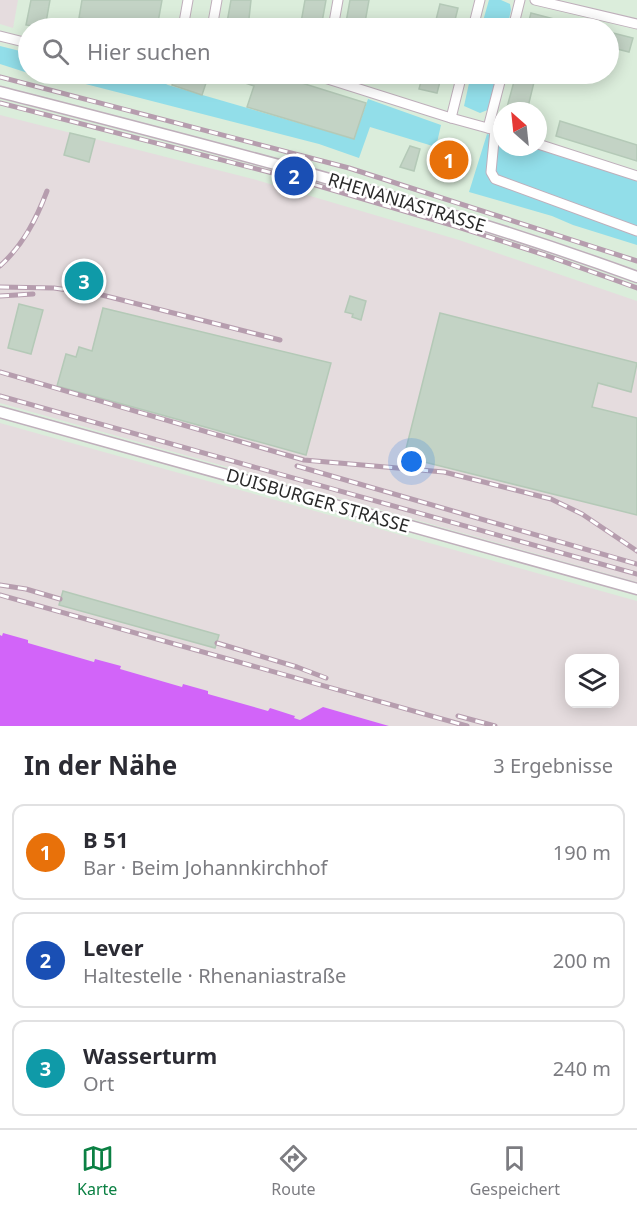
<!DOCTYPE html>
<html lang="de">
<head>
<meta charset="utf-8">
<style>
  body { margin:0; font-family:"Noto Sans",sans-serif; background:#f2f2f3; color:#2b2b33 }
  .controls { position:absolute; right:18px; bottom:18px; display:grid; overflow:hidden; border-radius:12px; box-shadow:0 3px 15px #0003 }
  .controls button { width:54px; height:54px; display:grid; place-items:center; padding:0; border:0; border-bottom:2px solid #e1e1e2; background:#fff; color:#2b2b33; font:30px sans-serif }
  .compass { position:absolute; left:493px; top:102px; width:54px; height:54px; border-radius:50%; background:#fff; box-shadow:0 3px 15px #0003; rotate:333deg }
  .you { position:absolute; left:412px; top:462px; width:21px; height:21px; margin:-15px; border:4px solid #fff; border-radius:50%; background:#1a73e8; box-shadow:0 0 0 9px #1a73e833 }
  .badge { display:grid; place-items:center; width:39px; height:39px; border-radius:50%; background:#0b8043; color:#fff; font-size:20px; font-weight:700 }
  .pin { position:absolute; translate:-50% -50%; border:3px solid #fff; box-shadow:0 2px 6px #0006 }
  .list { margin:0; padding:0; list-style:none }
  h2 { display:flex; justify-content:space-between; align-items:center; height:78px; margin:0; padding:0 24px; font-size:26px }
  h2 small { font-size:20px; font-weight:400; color:#7c7c81 }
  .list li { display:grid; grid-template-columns:39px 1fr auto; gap:18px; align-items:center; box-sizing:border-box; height:96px; margin:0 12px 12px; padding:0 12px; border:2px solid #e1e1e2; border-radius:12px }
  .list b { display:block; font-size:22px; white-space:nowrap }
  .list p { margin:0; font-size:20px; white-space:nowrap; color:#7c7c81 }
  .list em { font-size:20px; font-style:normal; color:#7c7c81 }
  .icon { flex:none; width:33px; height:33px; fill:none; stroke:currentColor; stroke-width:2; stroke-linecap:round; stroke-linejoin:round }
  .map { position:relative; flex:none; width:637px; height:726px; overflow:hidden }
  .search { position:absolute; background:#fff; box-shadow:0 3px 15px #0003; left:18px; right:18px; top:18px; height:66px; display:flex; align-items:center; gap:15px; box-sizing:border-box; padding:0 21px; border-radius:33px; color:#7c7c81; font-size:22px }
  .sheet { height:402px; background:#fff }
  nav { display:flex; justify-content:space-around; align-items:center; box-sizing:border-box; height:84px; border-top:2px solid #e1e1e2; background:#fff; font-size:16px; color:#7c7c81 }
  nav a { display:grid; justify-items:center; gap:3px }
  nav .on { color:#0b8043 }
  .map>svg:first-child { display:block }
  .industrial { fill:#e5dcde; fill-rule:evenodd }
  .green { fill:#92dee9 }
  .water { fill:#d264f9 }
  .building { fill:#c3d3c5; stroke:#b4c9b7; stroke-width:1.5 }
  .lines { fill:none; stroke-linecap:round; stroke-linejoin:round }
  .minor-casing { stroke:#bfafbb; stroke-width:11 }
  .tertiary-casing { stroke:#bfafbb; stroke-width:13 }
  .minor { stroke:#fff; stroke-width:9 }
  .tertiary { stroke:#fff; stroke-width:10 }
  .rail-casing { stroke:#b69dae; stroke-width:5 }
  .rail { stroke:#fff; stroke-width:3; stroke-dasharray:9; stroke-linecap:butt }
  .labels { text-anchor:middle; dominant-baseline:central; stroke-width:5; stroke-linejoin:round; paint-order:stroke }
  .street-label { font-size:18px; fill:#2a2a2a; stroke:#fff }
</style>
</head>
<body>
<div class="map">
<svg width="637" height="726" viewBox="0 0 637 726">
  <rect width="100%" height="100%" fill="#dbeddb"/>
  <g class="industrial">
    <polygon points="0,0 18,0 13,28 0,24"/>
    <polygon points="0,115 253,179 459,240 637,301 637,582 0,403"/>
    <path d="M 0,423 L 637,601 L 637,726 L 389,726 L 323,707 L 300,720 L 294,718 L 294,715 L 270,709 L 269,711 L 208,694 L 208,691 L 183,684 L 182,687 L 120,669 L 120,666 L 96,659 L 95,662 L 27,643 L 28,640 L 0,635 ZM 570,658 L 614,658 L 614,704 L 570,704 Z"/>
  </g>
  <g class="green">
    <polygon points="489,0 501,0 510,4 511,10 507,28 481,28"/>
    <polygon points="0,46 28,53 28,73 0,64"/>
    <polygon points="32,74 155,74 158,80 168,85 354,139 368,99 441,125 436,147 370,127 359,158 319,144 66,79 61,81"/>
    <polygon points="471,74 497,74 490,109 480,113 464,106"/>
    <polygon points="487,134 502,138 502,147 531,147 637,181 637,245 573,225 552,216 469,192"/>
  </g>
  <polygon class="water" points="3,633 28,640 28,643 94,662 95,659 121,666 120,669 182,687 183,684 208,691 208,694 268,711 270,708 295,716 294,718 300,720 323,707 389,726 0,726 0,635 2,636"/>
  <g class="building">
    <polygon points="31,0 50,0 45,28 26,25"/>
    <polygon points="82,0 162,0 157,28 116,28 117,24 79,18"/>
    <polygon points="231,0 251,0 248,28 226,28"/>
    <polygon points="305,0 326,0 321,28 300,28"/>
    <polygon points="350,0 369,0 364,28 345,28"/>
    <polygon points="440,4 458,8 453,28 434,28"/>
    <polygon points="531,13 581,26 581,28 527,28"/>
    <polygon points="609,32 633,38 629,52 609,47"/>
    <polygon points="176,74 209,74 202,95 172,85"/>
    <polygon points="223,74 273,74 366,103 354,139 247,107 254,86 222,75"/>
    <polygon points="423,74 442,74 437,93 419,89"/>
    <polygon points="516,74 536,74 527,111 506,111"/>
    <polygon points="560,121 637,145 637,161 556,136"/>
    <polygon points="70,133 95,139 89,162 64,155"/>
    <polygon points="410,146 420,149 414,171 400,167"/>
    <polygon points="439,152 461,155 460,167 437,165"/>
    <polygon points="350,296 366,301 361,320 352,317 353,314 345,312"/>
    <polygon points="19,304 43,310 31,354 8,348"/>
    <polygon points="103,308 331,363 306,455 57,386 66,354 76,357 79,347 92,351"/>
    <polygon points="440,313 637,363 631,392 598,383 592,407 637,418 637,515 404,457"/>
    <polygon points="63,591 219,635 215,648 59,605"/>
  </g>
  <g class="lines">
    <defs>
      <g id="minor">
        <polyline points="535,0 637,24"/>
        <polyline points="183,28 188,0"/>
        <polyline points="212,28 217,0"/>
        <polyline points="333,28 338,0"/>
        <polyline points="473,28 480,0"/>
        <polyline points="513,28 520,0"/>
        <polyline points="0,36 28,43"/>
        <polyline points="312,74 451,118 502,132"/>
        <polyline points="451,118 462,74"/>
        <polyline points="488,128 502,74"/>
        <polyline points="495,130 491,172 495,179 637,231"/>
        <polyline points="538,144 637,176"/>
      </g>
      <g id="tertiary">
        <path d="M 0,92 C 214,147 429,201 637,277"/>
        <polyline points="0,412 637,589"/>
      </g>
    </defs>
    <use href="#minor" class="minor-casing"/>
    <use href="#tertiary" class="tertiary-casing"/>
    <use href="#minor" class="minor"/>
    <use href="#tertiary" class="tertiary"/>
    <defs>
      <g id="rail">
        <polyline points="0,77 349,168 637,261"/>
        <polyline points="0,103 292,178 455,226 545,255 637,288"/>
        <path d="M 0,266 C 23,245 36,220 47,191"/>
        <polyline points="0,287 54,288 102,295 280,340"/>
        <polyline points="0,296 33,294"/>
        <polyline points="0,372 304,460 444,472 551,499 582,514 637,551"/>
        <polyline points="0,396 637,574"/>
        <polyline points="297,466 637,564"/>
        <polyline points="0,585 26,589 60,599"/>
        <polyline points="0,595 467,726"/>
        <polyline points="217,643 297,667 326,678"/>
        <polyline points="458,716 495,726"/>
      </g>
    </defs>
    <use href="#rail" class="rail-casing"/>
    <use href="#rail" class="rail"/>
  </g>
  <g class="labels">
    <g class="street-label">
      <text transform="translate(407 202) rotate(17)">RHENANIASTRASSE</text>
      <text transform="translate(318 500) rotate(16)">DUISBURGER STRASSE</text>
    </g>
  </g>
</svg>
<div class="controls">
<button><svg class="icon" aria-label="layers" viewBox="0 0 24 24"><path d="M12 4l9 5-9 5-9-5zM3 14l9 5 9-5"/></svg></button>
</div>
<svg class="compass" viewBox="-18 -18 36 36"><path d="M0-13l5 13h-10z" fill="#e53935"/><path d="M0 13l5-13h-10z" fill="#7c7c81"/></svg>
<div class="you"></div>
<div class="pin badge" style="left:449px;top:160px;background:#e8710a">1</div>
<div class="pin badge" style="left:294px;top:176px;background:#1a4fb4">2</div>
<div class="pin badge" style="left:84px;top:281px;background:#0f9aa8">3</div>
<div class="search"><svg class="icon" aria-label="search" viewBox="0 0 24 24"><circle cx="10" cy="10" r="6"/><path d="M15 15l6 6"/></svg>Hier suchen</div>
</div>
<section class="sheet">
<h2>In der Nähe<small>3 Ergebnisse</small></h2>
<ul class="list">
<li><span class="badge" style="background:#e8710a">1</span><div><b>B 51</b><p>Bar · Beim Johannkirchhof</p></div><em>190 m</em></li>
<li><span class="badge" style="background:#1a4fb4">2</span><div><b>Lever</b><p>Haltestelle · Rhenaniastraße</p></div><em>200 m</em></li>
<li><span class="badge" style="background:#0f9aa8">3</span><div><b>Wasserturm</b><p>Ort</p></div><em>240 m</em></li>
</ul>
</section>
<nav>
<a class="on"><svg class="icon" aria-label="map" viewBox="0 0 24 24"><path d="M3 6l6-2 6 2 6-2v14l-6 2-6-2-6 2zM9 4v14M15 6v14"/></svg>Karte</a>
<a><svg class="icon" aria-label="directions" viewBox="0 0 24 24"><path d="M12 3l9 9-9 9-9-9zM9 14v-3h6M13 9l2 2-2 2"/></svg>Route</a>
<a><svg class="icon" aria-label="saved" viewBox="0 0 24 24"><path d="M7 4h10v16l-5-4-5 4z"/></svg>Gespeichert</a>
</nav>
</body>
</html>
